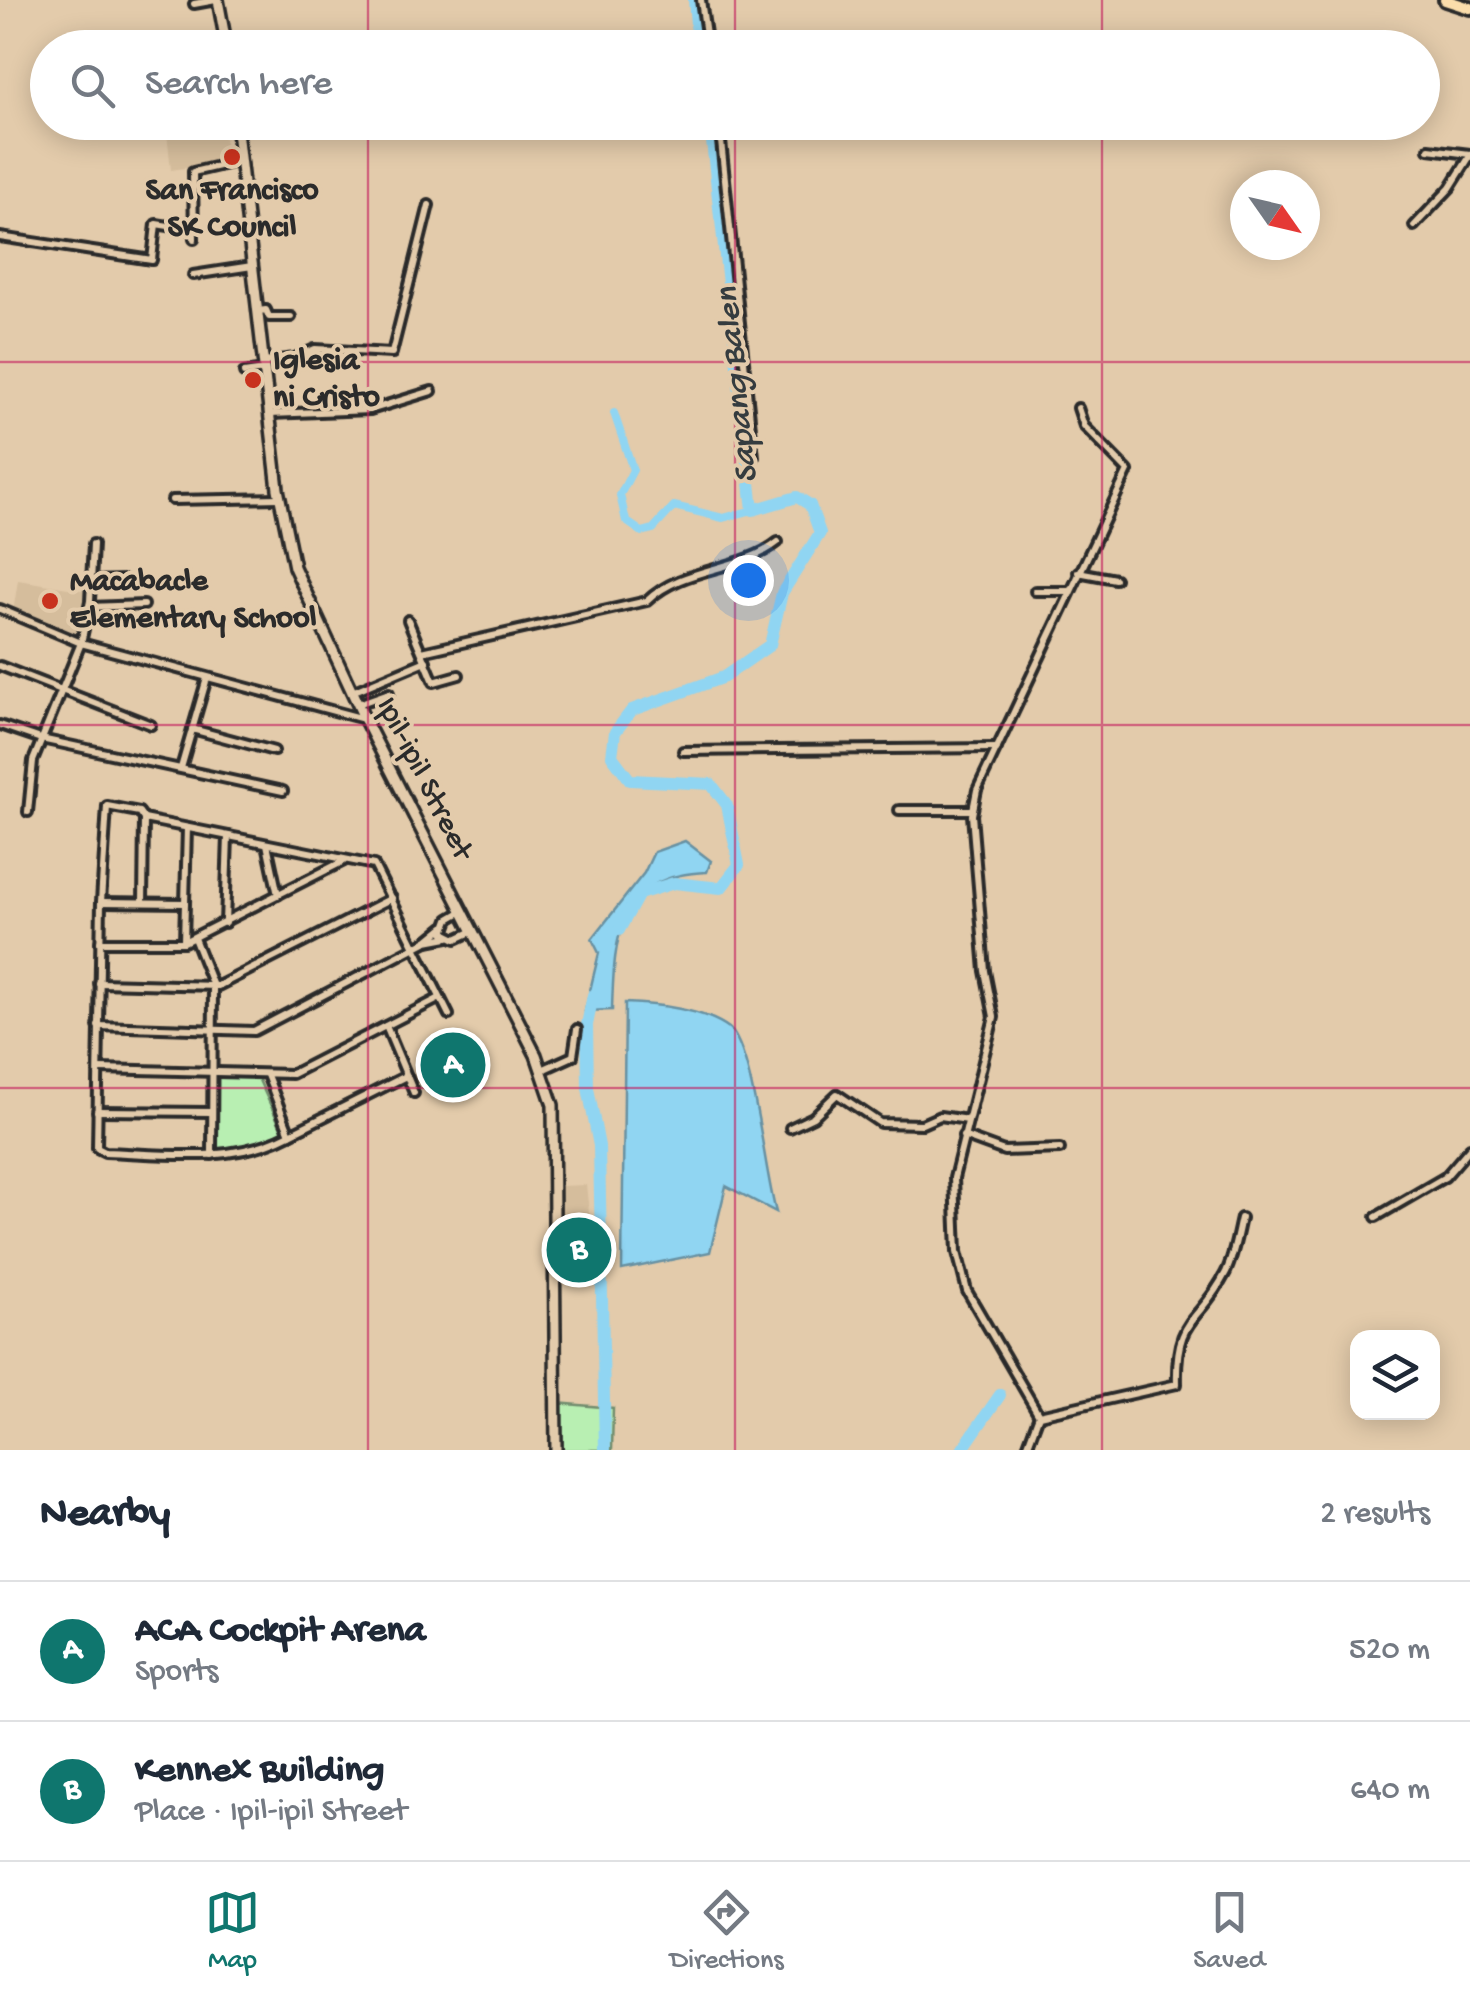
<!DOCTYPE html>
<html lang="en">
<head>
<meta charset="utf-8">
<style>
  body { margin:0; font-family:"Gochi Hand",sans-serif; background:#f6f6f7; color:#1f2937 }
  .controls { position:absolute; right:30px; bottom:30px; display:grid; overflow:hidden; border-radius:20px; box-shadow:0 5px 25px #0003 }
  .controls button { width:90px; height:90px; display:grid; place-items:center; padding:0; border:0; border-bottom:2px solid #e0e1e3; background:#fff; color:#1f2937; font:50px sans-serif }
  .compass { position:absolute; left:1230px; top:170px; width:90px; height:90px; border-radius:50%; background:#fff; box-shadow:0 5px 25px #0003; rotate:124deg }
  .you { position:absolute; left:748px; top:580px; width:35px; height:35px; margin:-25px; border:8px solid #fff; border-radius:50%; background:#1a73e8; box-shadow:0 0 0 15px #1a73e833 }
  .badge { display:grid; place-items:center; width:65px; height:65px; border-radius:50%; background:#0f766e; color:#fff; font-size:32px; font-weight:700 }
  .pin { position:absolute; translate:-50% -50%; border:5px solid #fff; box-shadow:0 2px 10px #0006 }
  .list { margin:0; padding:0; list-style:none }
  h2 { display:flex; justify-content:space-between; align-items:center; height:130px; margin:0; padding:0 40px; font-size:42px }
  h2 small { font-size:32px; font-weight:400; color:#747a83 }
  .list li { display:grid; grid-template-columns:65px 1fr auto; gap:30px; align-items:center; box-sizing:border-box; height:140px; padding:0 40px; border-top:2px solid #e0e1e3 }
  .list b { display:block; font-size:38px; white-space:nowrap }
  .list p { margin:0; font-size:32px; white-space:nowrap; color:#747a83 }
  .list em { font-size:32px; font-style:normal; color:#747a83 }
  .icon { flex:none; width:55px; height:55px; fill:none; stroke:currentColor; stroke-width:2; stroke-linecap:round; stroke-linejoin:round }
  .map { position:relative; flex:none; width:1470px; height:1450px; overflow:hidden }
  .search { position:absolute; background:#fff; box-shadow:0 5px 25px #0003; left:30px; right:30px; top:30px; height:110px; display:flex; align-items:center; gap:25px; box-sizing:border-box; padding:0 35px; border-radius:55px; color:#747a83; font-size:38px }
  .sheet { height:410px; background:#fff }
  nav { display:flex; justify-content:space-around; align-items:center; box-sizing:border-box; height:140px; border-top:2px solid #e0e1e3; background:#fff; font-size:28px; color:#747a83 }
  nav a { display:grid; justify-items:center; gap:5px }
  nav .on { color:#0f766e }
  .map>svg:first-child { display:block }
  .built { fill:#d5bd9c }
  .green { fill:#b8efb2; stroke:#728d6e; stroke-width:2.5 }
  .water { fill:#90d5f2; stroke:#6891a2; stroke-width:2.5 }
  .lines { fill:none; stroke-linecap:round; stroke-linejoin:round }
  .stream { stroke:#6891a2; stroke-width:2.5 }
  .canal { stroke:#90d5f2; stroke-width:8 }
  .river { stroke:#90d5f2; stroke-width:12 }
  .minor-casing { stroke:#2b2b2b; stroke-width:14 }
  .tertiary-casing { stroke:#2b2b2b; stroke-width:16 }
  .primary-casing { stroke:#2b2b2b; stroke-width:18 }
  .minor { stroke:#e3cbab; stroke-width:6 }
  .tertiary { stroke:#e3cbab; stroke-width:9 }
  .primary { stroke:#fbddab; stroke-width:10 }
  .grid { fill:none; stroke:#c2185b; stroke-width:2.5; stroke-opacity:0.55 }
  .poi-dot { fill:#c8321e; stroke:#e3cbab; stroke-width:4 }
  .labels { text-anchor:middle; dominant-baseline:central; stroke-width:8; stroke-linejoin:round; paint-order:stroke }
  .poi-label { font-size:32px; font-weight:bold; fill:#2b2b2b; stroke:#e3cbab; text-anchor:start }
  .street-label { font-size:32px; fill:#2b2b2b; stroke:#e3cbab }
  .water-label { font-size:35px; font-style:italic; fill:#353c3f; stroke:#e3cbab }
</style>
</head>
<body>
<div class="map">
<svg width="1470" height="1450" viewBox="0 0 1470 1450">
  <rect width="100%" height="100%" fill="#e3cbab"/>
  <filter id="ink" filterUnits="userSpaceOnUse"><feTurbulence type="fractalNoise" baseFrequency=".01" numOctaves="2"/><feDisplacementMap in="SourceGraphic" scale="20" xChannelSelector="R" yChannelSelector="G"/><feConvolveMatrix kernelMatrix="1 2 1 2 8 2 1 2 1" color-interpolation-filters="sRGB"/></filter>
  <g filter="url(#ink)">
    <g class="built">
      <polygon points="166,123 223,123 227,162 171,170"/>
      <polygon points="18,580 87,591 78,638 13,612"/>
      <polygon points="586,1185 596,1276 562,1279 561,1186"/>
    </g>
    <g class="green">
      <polygon points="214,1076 258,1078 283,1132 246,1147 215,1149"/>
      <polygon points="556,1403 613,1408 612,1450 554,1450"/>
    </g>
    <g class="water">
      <path d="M 685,841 L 711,861 L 707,872 C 618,875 614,935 612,1010 L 585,1011 L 599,953 L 592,939 L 644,873 L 654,852 Z"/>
      <path d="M 625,1003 C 655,1004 704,1009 729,1028 C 753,1048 765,1175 776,1212 L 726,1186 L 710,1252 L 622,1270 Z"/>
    </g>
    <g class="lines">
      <polyline class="stream" points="797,497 797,494"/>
      <polyline class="canal" points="614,413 633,470 620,495 626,521 642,532 653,529 674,506 723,518 753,510"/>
      <g class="river">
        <polyline points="694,0 698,48"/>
        <polyline points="710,122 720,217"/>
        <polyline points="619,930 639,894 674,883 721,888 739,865 727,805 711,784 630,780 612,756 615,732 632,710 724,677 770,645 782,593 820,533 810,505 797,497 753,510 721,220"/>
        <polyline points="593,995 587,1025 588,1088 599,1146 605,1450"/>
        <polyline points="962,1450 1000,1395"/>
      </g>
      <defs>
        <g id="minor">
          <polyline points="701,0 708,48"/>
          <polyline points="194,4 216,0"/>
          <polyline points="719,122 754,457"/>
          <polyline points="1429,149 1470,154"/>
          <polyline points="1414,226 1450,188 1470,156"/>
          <polyline points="0,237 152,260 156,224 194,230"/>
          <polyline points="194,239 193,172 240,161"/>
          <polyline points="193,275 252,266"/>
          <polyline points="258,311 266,310 269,317 291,317"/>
          <polyline points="263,362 295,358 315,349 392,353 429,205"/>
          <polyline points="244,373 264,370"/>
          <polyline points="270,414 370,410 432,391"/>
          <polyline points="172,500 279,498"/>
          <polyline points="1078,572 1115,579"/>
          <polyline points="91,581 125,580"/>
          <polyline points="1035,591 1069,591"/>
          <polyline points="89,607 144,605"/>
          <polyline points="0,609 81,643 364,719"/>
          <polyline points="408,620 434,682 459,675"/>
          <path d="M 422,652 L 647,601 C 683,566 740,572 778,542"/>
          <polyline points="0,666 151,725"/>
          <polyline points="352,692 426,661"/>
          <polyline points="358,704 389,693"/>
          <polyline points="0,725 41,739 283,791"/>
          <polyline points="192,729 274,751"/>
          <polyline points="683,751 997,748"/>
          <polyline points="181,768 207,678"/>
          <polyline points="899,810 972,810"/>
          <polyline points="28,812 33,761 81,643 90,601 93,544"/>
          <polyline points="267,844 278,895"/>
          <polyline points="101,902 185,903"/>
          <polyline points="143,902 144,819"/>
          <polyline points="461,912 449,919 444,933 456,939 471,932"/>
          <polyline points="225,923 228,836"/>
          <polyline points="444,927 427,941 448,937"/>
          <polyline points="194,938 213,986 212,1155"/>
          <polyline points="184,941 187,828"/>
          <polyline points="100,942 184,942 344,861"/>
          <polyline points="99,983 218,986 392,898"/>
          <polyline points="98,1026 254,1031 427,941"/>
          <polyline points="386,1026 414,1093"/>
          <polyline points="99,1069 292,1074 440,998"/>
          <polyline points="542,1070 573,1056 577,1029"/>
          <polyline points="267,1075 290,1134 406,1076"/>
          <polyline points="97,1111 211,1112"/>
          <polyline points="790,1128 813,1117 837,1094 880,1123 922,1124 940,1116 968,1120"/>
          <path d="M 290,1134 C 233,1164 167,1154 105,1152 L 97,1148 L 101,902 L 107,806 L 139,812 L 144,819 L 374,865 L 449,1015"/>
          <polyline points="963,1136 1004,1151 1060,1149"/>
          <polyline points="1376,1217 1445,1177 1470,1148"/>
          <polyline points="1039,1415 967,1291 957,1252 954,1178 994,1017 985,971 972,815 977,790 1128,471 1084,426 1078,408"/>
          <path d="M 1039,1415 L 1177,1384 C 1175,1314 1199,1325 1226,1272 C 1234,1255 1237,1235 1241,1218"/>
          <polyline points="1026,1450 1039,1415"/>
        </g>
        <g id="tertiary">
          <polyline points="218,0 227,48"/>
          <polyline points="236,122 278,489 294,567 365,720 536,1055 553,1105 556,1450"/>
        </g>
        <polyline id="primary" points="1445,0 1470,8"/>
      </defs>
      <use href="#minor" class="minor-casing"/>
      <use href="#tertiary" class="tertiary-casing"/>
      <use href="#primary" class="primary-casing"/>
      <use href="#minor" class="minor"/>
      <use href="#tertiary" class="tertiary"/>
      <use href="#primary" class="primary"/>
    </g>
  </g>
  <path class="grid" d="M 368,0 L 368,48M 735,0 L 735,48M 1102,0 L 1102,48M 368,122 L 368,1450M 735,122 L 735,1450M 1102,122 L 1102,1450M 0,362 L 1470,362M 0,725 L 1470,725M 0,1088 L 1470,1088"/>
  <g class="poi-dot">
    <circle cx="232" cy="157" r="10"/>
    <circle cx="253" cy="380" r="10"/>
    <circle cx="50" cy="601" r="10"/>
  </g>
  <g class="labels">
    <g class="poi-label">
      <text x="232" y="192" text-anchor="middle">San Francisco<tspan x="232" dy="37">SK Council</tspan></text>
      <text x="273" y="362">Iglesia<tspan x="273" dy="37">ni Cristo</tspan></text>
      <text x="70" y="583">Macabacle<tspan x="70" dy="37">Elementary School</tspan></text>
    </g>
    <g class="street-label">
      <text transform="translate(423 779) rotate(63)">Ipil-ipil Street</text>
    </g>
    <g class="water-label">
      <text transform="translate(739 385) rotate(-96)">Sapang Balen</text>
    </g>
  </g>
</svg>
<div class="controls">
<button><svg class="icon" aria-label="layers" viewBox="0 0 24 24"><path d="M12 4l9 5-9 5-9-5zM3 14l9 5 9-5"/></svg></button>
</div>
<svg class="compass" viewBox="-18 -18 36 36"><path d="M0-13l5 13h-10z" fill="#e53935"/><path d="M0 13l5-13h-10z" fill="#747a83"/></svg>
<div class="you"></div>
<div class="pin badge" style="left:453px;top:1065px">A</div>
<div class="pin badge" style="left:579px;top:1250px">B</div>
<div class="search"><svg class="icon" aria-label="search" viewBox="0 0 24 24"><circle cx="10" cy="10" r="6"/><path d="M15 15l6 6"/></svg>Search here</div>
</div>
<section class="sheet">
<h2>Nearby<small>2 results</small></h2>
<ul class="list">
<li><span class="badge">A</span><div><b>ACA Cockpit Arena</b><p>Sports</p></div><em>520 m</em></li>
<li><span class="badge">B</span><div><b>Kennex Building</b><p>Place · Ipil-ipil Street</p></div><em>640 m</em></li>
</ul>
</section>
<nav>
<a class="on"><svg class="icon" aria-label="map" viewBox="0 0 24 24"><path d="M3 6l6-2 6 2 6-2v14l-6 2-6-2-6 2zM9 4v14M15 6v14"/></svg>Map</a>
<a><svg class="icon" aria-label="directions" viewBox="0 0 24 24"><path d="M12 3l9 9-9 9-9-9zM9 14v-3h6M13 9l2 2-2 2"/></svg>Directions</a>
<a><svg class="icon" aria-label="saved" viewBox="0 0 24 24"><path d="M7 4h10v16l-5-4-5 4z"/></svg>Saved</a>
</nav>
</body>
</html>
